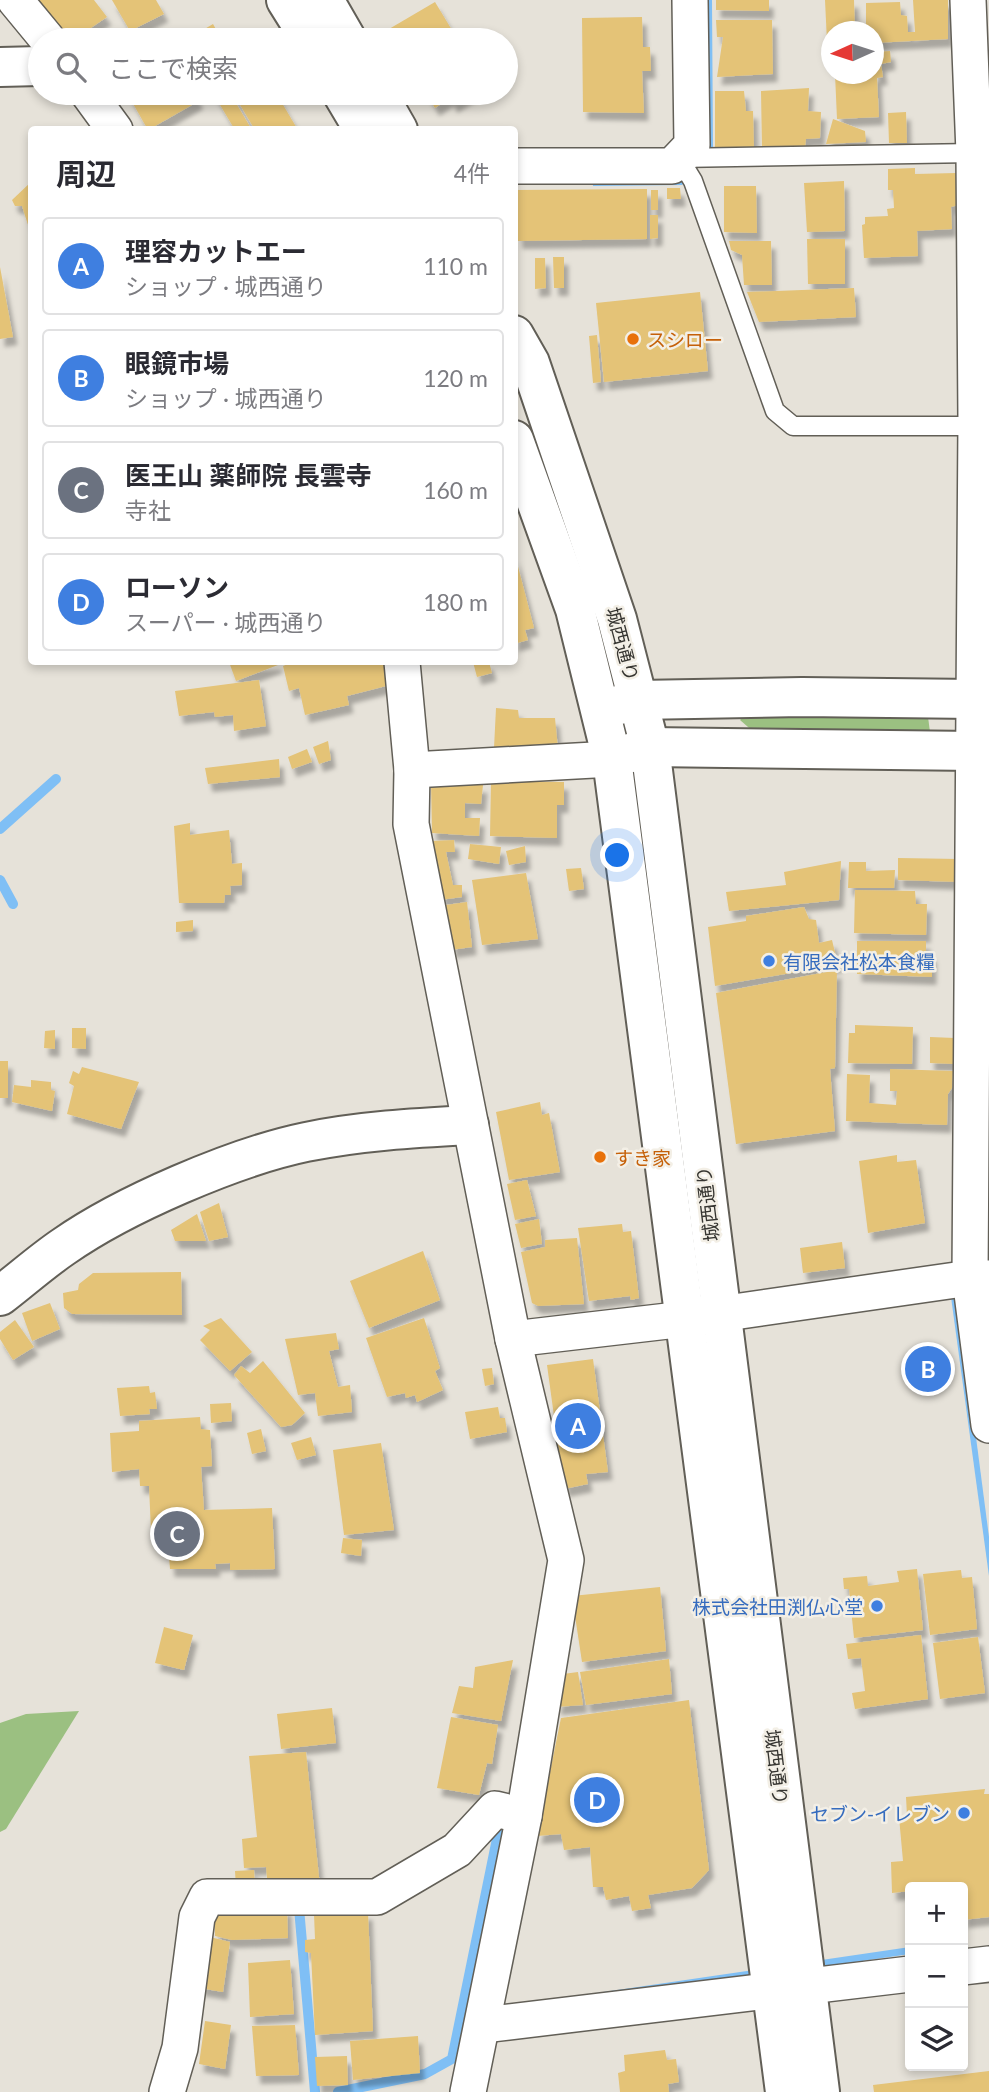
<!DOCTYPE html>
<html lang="ja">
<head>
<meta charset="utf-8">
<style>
  body { margin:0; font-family:Lato,"Noto Sans JP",sans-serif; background:#f2f2f3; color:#2b2b33 }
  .controls { position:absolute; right:21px; bottom:21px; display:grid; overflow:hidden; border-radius:7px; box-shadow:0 4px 10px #0003 }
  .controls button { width:63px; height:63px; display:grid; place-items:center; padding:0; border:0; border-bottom:2px solid #e1e1e2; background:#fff; color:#2b2b33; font:35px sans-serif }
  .compass { position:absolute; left:821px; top:21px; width:63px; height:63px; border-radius:50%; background:#fff; box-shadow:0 4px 10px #0003; rotate:267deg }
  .you { position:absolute; left:618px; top:856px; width:24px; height:24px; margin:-18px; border:5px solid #fff; border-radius:50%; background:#1a73e8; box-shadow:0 0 0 10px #1a73e833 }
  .badge { display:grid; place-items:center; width:46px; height:46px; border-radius:50%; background:#0f766e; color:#fff; font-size:23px; font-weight:700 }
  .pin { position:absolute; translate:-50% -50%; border:4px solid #fff; box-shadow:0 2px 7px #0006 }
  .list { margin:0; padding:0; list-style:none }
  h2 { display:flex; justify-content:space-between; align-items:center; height:91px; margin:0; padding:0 28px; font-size:30px }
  h2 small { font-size:23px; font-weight:400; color:#7c7c81 }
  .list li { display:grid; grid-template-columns:46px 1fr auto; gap:21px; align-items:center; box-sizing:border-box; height:98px; margin:0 14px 14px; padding:0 14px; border:2px solid #e1e1e2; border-radius:7px }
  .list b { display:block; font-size:26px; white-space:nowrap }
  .list p { margin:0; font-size:23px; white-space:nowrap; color:#7c7c81 }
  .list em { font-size:23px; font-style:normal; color:#7c7c81 }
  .icon { flex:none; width:38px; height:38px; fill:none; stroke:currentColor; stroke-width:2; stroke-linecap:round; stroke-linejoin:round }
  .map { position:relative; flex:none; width:989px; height:2092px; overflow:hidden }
  .search { position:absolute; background:#fff; box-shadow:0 4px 10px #0003; left:28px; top:28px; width:490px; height:77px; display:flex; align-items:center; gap:18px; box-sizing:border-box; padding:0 24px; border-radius:38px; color:#7c7c81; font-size:26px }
  .panel { position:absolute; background:#fff; box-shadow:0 4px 10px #0003; left:28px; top:126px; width:490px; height:539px; border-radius:7px }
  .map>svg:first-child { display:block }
  .green { fill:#9bc081 }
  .water { fill:#7fbff5 }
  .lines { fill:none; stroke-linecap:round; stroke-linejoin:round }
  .stream { stroke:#7fbff5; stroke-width:10 }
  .building { fill:#e4c377; filter:url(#shadow) }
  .service-casing { stroke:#625f57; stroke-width:21 }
  .minor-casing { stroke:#625f57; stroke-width:38 }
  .tertiary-casing { stroke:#625f57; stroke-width:42 }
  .service { stroke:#fff; stroke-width:18 }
  .minor { stroke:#fff; stroke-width:35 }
  .tertiary { stroke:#fff; stroke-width:38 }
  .food-dot { fill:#e8710a; stroke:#f3efe6; stroke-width:2.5 }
  .shop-dot { fill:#3f7fe0; stroke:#f3efe6; stroke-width:2.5 }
  .labels { text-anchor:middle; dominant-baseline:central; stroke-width:5; stroke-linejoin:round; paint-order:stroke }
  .food-label { font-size:19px; fill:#c56008; stroke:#f3efe6; text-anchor:start }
  .street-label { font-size:19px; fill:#363531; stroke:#f3efe6 }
  .shop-label { font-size:19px; fill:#366cbe; stroke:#f3efe6; text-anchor:end }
</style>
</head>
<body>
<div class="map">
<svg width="989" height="2092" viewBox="0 0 989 2092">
  <defs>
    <filter id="shadow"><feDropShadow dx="4.5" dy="8" stdDeviation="2" flood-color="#0004"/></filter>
  </defs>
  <rect width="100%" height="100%" fill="#e6e2d9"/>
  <g class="green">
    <polygon points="755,706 928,717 930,732 756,734 740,720"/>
    <polygon points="79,1711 6,1829 0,1832 0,1723 26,1714"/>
  </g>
  <g class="water">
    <polygon points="703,0 712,0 713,151 682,185 593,186 592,177 672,178"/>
    <polygon points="951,1297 958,1299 989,1537 989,1576"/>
    <polygon points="910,1947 910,1954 584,2002 583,1995"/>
  </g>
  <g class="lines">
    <g class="stream">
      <polyline points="0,829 56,779"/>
      <polyline points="0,880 13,904"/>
      <polyline points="299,1908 315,2092"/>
      <polyline points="338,2092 425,2074 452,2059 500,1824"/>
    </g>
  </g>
  <g class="building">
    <polygon points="36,0 94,0 107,17 73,40 67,40"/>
    <polygon points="112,0 156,0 164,14 130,31"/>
    <polygon points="716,0 769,0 769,11 716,10"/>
    <polygon points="825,0 854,0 855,32 832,32 832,42 827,42"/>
    <polygon points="913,0 948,0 948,39 874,43 874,32 866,32 866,3 900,2 901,15 907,16 908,32 915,32"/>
    <polygon points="435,2 458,40 395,40 389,29"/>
    <polygon points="642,17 643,47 650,47 651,71 642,71 644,113 583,112 582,18"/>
    <polygon points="716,20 772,20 773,74 717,77 723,37 717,37"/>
    <polygon points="213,24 222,40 186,40"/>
    <polygon points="890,51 891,62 881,64 883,77 877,78 879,117 837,119 835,74 874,74 874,52"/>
    <polygon points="809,88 808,111 821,112 820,138 806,139 805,147 762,149 761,91"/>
    <polygon points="715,91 744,91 746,111 753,111 754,148 715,149"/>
    <polygon points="127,93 194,93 199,101 148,130"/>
    <polygon points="213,93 230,93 252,130 235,130"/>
    <polygon points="233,93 276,93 298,130 255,130"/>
    <polygon points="426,93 473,93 453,105 450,98 435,108"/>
    <polygon points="906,112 907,143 889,143 888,113"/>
    <polygon points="833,119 865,131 866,142 826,144"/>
    <polygon points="915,168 915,174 956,173 958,205 951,207 952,229 917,231 918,256 864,258 862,225 865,224 865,217 888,216 887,209 894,208 893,190 888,190 888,169"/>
    <polygon points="32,181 32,223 28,225 22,206 15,206 12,200"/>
    <polygon points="844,181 845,231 807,232 804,183"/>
    <polygon points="724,186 756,186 757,233 724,232"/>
    <polygon points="667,188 680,188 681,199 667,199"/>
    <polygon points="647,189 647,239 518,241 514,190"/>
    <rect x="651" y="190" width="7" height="20"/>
    <polygon points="650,215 658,215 658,238 650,239"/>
    <polygon points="807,239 845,239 845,284 808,284"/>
    <polygon points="729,241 771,241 772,285 744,285 742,255 731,250"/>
    <polygon points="553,257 564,257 564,288 554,288"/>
    <polygon points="535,258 545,258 546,288 535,289"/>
    <polygon points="0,267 13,337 0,339"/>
    <polygon points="854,288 856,317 759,322 747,292"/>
    <polygon points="700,292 708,371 604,382 596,303"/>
    <polygon points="597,335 601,382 593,383 589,336"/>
    <polygon points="515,555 534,628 525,630 528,640 514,644"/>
    <polygon points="229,662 277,662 278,665 236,681"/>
    <polygon points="293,662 383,662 390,685 347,696 349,705 305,715 299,688 289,691 283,666"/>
    <polygon points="473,662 489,662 492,673 477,677"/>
    <polygon points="259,680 266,726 234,731 233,715 215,717 214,712 179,716 175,691"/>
    <polygon points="496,708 518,710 519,718 555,718 558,749 494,748"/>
    <polygon points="328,741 331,760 319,764 313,747"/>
    <polygon points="307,749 312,762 292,769 288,757"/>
    <polygon points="279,759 280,777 208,784 205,768"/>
    <polygon points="491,781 564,782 564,805 557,805 557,838 490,836"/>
    <polygon points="431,783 483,785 481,804 465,803 465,818 480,818 479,836 432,833"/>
    <polygon points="190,823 190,835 229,830 232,864 242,863 242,885 230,886 231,895 225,895 224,903 179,903 174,826"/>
    <polygon points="454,840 455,852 446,852 453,885 462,885 462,897 440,900 432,841"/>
    <polygon points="470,844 501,847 499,864 468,859"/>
    <polygon points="525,846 526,862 509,865 506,851"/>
    <polygon points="898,858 960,859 960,882 898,880"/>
    <polygon points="841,861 839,900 729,911 726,892 786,885 784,872"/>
    <polygon points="849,862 866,862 866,871 895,870 894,888 848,888"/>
    <polygon points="581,868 584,889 569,891 566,869"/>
    <polygon points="526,873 538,939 482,945 472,880"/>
    <polygon points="855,890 915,891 916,904 927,904 926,935 854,933"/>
    <polygon points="467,902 472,947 451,950 446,905"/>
    <polygon points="804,907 809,919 816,920 819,943 832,940 838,965 715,986 708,927 746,921 746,916"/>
    <polygon points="193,920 193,931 176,932 176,922"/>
    <polygon points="857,941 926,941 926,952 932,954 932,977 857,974"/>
    <polygon points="837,970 835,1068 830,1069 835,1131 736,1144 716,993"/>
    <polygon points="855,1025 913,1027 912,1064 848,1063 849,1033 855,1033"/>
    <polygon points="72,1028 86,1028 86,1049 72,1048"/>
    <polygon points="55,1030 55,1049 44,1048 45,1031"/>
    <polygon points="930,1037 955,1038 954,1064 930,1063"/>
    <rect x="0" y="1061" width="8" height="37"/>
    <polygon points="82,1067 139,1082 121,1129 67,1114 74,1086 69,1083 73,1071 79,1074"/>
    <polygon points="890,1069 953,1071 952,1088 948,1094 947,1125 846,1121 847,1074 870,1075 869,1103 896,1105 897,1091 890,1091"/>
    <polygon points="31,1080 51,1082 51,1090 55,1091 52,1111 12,1102 14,1085 31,1087"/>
    <polygon points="540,1102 542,1115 549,1113 560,1172 509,1180 496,1112"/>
    <polygon points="897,1155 897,1162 916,1160 925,1223 868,1233 859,1161"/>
    <polygon points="527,1180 536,1216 515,1220 507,1184"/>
    <polygon points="219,1203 228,1237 209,1241 200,1212"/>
    <polygon points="197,1214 206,1241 175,1241 171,1230"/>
    <polygon points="539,1219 542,1244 521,1248 515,1224"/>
    <polygon points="622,1224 623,1232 631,1231 639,1298 631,1300 630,1296 589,1301 578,1228"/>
    <polygon points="577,1238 584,1304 538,1306 532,1303 521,1252 545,1247 545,1240"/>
    <polygon points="842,1242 845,1268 803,1273 800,1248"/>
    <polygon points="423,1251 440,1300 369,1328 350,1281"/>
    <polygon points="181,1272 182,1315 72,1314 64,1308 63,1293 78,1290 79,1284 93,1273"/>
    <polygon points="50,1303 60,1329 32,1341 22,1313"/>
    <polygon points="221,1318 252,1352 230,1371 200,1340 210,1330 203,1326"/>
    <polygon points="424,1318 440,1368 435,1371 443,1390 417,1402 415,1395 406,1398 405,1393 387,1397 366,1338"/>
    <polygon points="15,1320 34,1347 13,1360 0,1339 0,1332"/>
    <polygon points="336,1333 339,1349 329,1351 338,1387 350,1385 352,1412 318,1416 315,1393 298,1395 285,1339"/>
    <polygon points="593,1359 608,1472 586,1474 588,1484 564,1489 547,1365"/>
    <polygon points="263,1361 305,1413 292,1425 281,1427 234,1375 241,1366 250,1373"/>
    <polygon points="492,1368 494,1384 485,1386 482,1369"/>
    <polygon points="149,1386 150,1393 155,1392 157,1409 149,1409 150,1414 120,1416 117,1388"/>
    <polygon points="231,1403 232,1421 211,1423 210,1404"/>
    <polygon points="498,1407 500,1418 505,1418 507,1432 470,1439 465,1412"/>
    <polygon points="200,1417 201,1429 210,1430 212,1466 201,1467 204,1510 272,1508 275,1569 230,1570 230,1563 215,1564 216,1569 170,1569 167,1531 151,1531 149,1486 140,1486 139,1469 112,1472 110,1433 139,1431 139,1421"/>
    <polygon points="261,1429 266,1451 252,1454 247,1433"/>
    <polygon points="311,1437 316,1455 297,1460 291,1443"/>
    <polygon points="381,1443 394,1530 344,1535 333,1450"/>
    <polygon points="343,1538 362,1540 361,1556 341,1553"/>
    <polygon points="917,1569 923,1630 854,1638 849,1589 844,1589 843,1578 867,1576 868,1586 899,1582 897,1571"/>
    <polygon points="961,1570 962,1578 972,1577 977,1629 930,1635 923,1574"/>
    <polygon points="660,1587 666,1651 582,1662 572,1596"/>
    <polygon points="164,1627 193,1635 184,1670 155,1663"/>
    <polygon points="921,1635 928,1699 855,1709 852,1693 865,1691 861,1658 848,1659 846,1644"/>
    <polygon points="978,1637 985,1693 940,1699 933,1643"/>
    <polygon points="669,1659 672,1694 586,1705 580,1672"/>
    <polygon points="513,1660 501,1721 452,1713 459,1686 473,1688 475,1667"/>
    <polygon points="578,1672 583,1705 556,1707 563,1674"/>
    <polygon points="689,1700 709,1870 692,1888 648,1895 651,1908 632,1911 629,1896 606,1900 603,1887 593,1887 590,1847 564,1850 561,1834 537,1836 561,1718"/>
    <polygon points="332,1708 336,1743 281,1749 277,1714"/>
    <polygon points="451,1717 498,1725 492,1764 487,1763 479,1795 437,1788"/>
    <polygon points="306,1752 320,1886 268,1889 266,1867 244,1868 242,1839 257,1837 249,1756"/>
    <polygon points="985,1789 984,1794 989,1794 989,1917 963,1920 963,1887 910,1887 910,1891 892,1893 891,1862 903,1861 899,1817 907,1816 906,1797"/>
    <polygon points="254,1870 255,1885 236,1886 235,1871"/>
    <polygon points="287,1907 288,1938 232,1940 215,1936 214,1914"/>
    <polygon points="368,1912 373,2031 315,2035 311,1953 305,1952 305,1940 315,1939 314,1914"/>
    <polygon points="206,1936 230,1942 223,1992 199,1988"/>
    <polygon points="290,1960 294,2014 250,2017 248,1963"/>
    <polygon points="205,2021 231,2025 225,2069 199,2064"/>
    <polygon points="295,2025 299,2075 256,2076 252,2026"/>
    <polygon points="418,2036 420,2073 353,2080 350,2041"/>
    <polygon points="665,2050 667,2060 676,2059 679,2082 668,2084 669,2092 620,2092 618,2073 625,2071 624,2055"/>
    <polygon points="347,2056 348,2085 317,2086 315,2057"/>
    <polygon points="989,2071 989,2092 874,2092 873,2085"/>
  </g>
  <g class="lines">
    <defs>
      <polyline id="service" points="974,153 679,158 693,181 775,411 793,426 976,426"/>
      <g id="minor">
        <polyline points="15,0 48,40"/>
        <polyline points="968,0 974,153 976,420 970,1278 989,1425"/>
        <polyline points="88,93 115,130"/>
        <polyline points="514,166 672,166 692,145 690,0"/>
        <polyline points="402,662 412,770 411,824 513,1339 566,1560 524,1816 468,2092"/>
        <polyline points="412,770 612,759"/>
        <polyline points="513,1339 685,1319 970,1278 989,1278"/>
        <polyline points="963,1967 989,1964"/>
        <polyline points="483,2025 910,1974"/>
        <polyline points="167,2092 180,2048 197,1917 207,1897 377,1897 457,1850 495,1809 524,1816"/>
      </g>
      <g id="tertiary">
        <polyline points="286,0 311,40"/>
        <polyline points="324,0 347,40"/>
        <polyline points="0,67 40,66"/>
        <polyline points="342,93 364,130"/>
        <polyline points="377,93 398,130"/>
        <polyline points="514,335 530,363 617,619 650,747 820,2092"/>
        <polyline points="514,440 575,609 612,759 785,2092"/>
        <polyline points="615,706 638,700 802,697 975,699"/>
        <polyline points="627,754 650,747 975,751"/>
        <path d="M 0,1296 C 21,1280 41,1262 63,1247 C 123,1205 234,1157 306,1142 C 360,1131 414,1128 469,1125"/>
      </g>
    </defs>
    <use href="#service" class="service-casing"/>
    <use href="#minor" class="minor-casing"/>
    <use href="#tertiary" class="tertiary-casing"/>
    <use href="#service" class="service"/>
    <use href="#minor" class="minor"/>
    <use href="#tertiary" class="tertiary"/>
  </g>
  <g class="food-dot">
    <circle cx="633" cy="339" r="7"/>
    <circle cx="600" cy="1157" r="7"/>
  </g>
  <g class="shop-dot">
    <circle cx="769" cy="961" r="7"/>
    <circle cx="877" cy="1606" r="7"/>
    <circle cx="964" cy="1813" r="7"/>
  </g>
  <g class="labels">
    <g class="food-label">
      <text x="647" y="339">スシロー</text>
      <text x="614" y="1157">すき家</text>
    </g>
    <g class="street-label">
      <text transform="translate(623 644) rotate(75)">城西通り</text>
      <text transform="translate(707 1204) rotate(-97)">城西通り</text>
      <text transform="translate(777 1767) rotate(83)">城西通り</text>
    </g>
    <g class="shop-label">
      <text x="783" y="961" text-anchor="start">有限会社松本食糧</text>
      <text x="863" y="1606">株式会社田渕仏心堂</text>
      <text x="950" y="1813">セブン-イレブン</text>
    </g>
  </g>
</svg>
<div class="controls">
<button>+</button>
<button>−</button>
<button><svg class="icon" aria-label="layers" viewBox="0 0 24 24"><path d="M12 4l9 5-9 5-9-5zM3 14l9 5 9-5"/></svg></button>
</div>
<svg class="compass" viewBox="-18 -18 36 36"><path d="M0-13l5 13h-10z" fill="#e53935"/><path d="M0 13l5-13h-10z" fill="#7c7c81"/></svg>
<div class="you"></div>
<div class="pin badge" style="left:578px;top:1426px;background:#3f7fe0">A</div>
<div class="pin badge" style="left:928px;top:1369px;background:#3f7fe0">B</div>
<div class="pin badge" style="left:177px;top:1534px;background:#6b7280">C</div>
<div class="pin badge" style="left:597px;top:1800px;background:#3f7fe0">D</div>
<div class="search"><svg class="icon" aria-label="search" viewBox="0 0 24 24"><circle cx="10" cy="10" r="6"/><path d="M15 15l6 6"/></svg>ここで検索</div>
<section class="panel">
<h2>周辺<small>4件</small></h2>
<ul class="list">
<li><span class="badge" style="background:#3f7fe0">A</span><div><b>理容カットエー</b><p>ショップ · 城西通り</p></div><em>110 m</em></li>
<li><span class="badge" style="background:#3f7fe0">B</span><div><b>眼鏡市場</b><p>ショップ · 城西通り</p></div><em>120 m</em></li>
<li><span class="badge" style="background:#6b7280">C</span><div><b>医王山 薬師院 長雲寺</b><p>寺社</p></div><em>160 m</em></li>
<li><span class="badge" style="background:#3f7fe0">D</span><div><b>ローソン</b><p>スーパー · 城西通り</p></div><em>180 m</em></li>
</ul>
</section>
</div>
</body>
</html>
